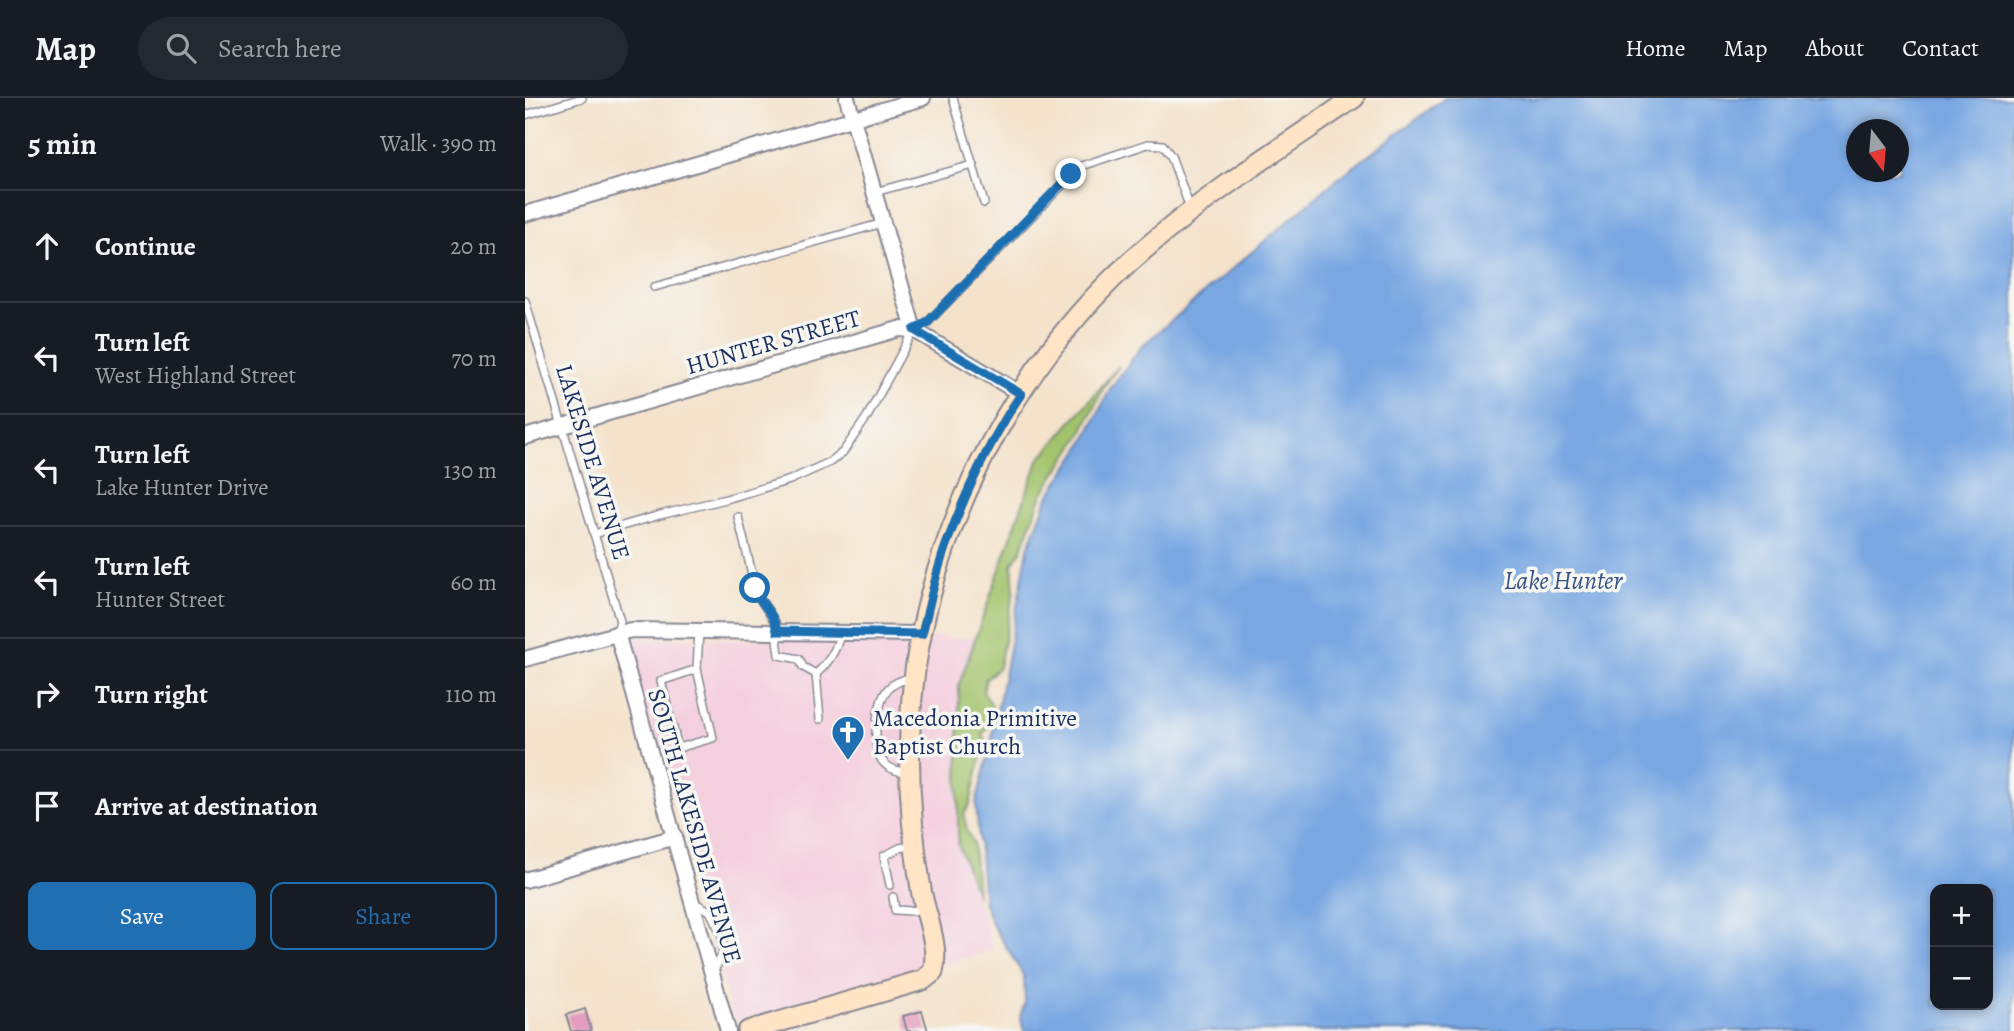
<!DOCTYPE html>
<html lang="en">
<head>
<meta charset="utf-8">
<style>
  body { margin:0; font-family:Alegreya,serif; background:#242831; color:#f1f3f6 }
  .controls { position:absolute; right:21px; bottom:21px; display:grid; overflow:hidden; border-radius:14px; box-shadow:0 4px 10px #0003 }
  .controls button { width:63px; height:63px; display:grid; place-items:center; padding:0; border:0; border-bottom:2px solid #363941; background:#171b24; color:#f1f3f6; font:35px sans-serif }
  .compass { position:absolute; left:1321px; top:21px; width:63px; height:63px; border-radius:50%; background:#171b24; box-shadow:0 4px 10px #0003; rotate:164deg }
  .stop { position:absolute; width:21px; height:21px; margin:-16px; border:5px solid #1f6fb2; border-radius:50%; background:#fff }
  .stop.end { background:#1f6fb2; border-color:#fff; box-shadow:0 2px 7px #0008 }
  .list { margin:0; padding:0; list-style:none }
  h2 { display:flex; justify-content:space-between; align-items:center; height:91px; margin:0; padding:0 28px; font-size:30px }
  h2 small { font-size:23px; font-weight:400; color:#9ea1a6 }
  .list li { display:grid; grid-template-columns:46px 1fr auto; gap:21px; align-items:center; box-sizing:border-box; height:112px; padding:0 28px; border-top:2px solid #363941 }
  .list b { display:block; font-size:26px; white-space:nowrap }
  .list p { margin:0; font-size:23px; white-space:nowrap; color:#9ea1a6 }
  .list em { font-size:23px; font-style:normal; color:#9ea1a6 }
  .actions { display:flex; gap:14px; padding:21px 28px }
  .actions a { flex:1; padding:16px 0; border:2px solid #1f6fb2; border-radius:14px; text-align:center; font-size:24px; color:#1f6fb2 }
  .actions .main { background:#1f6fb2; color:#fff }
  .icon { flex:none; width:38px; height:38px; fill:none; stroke:currentColor; stroke-width:2; stroke-linecap:round; stroke-linejoin:round }
  .map { position:relative; flex:none; width:1489px; height:933px; overflow:hidden }
  header { display:flex; align-items:center; gap:42px; box-sizing:border-box; height:98px; padding:0 35px; background:#171b24; border-bottom:2px solid #363941 }
  header strong { font-size:33px }
  nav { display:flex; gap:38px; margin-inline-start:auto; font-size:24px }
  .search { width:490px; height:63px; background:#242831; display:flex; align-items:center; gap:18px; box-sizing:border-box; padding:0 24px; border-radius:38px; color:#9ea1a6; font-size:26px }
  main { display:flex }
  aside { flex:1; background:#171b24 }
  .map>svg:first-child { display:block }
  .built { fill:#f4cfde }
  .green { fill:#a2c36c; stroke:#5e7965; stroke-width:2 }
  .water { fill:#79a7e2; stroke:#4a6ba0; stroke-width:2; fill-rule:evenodd }
  .building { fill:#e49ebf }
  .lines { fill:none; stroke-linecap:round; stroke-linejoin:round }
  .lane-casing { stroke:#888894; stroke-width:10 }
  .street-casing { stroke:#888894; stroke-width:18 }
  .secondary-casing { stroke:#888894; stroke-width:23 }
  .lane { stroke:#fff; stroke-width:7 }
  .street { stroke:#fff; stroke-width:14 }
  .secondary { stroke:#ffe4c6; stroke-width:19 }
  .route { stroke:#1f6fb2; stroke-width:9 }
  .labels { text-anchor:middle; dominant-baseline:central; stroke-width:7; stroke-linejoin:round; paint-order:stroke }
  .street-label { font-size:24px; fill:#1b2f5e; stroke:#f6f6f2 }
  .poi-label { font-size:24px; fill:#1b2f5e; stroke:#f6f6f2; text-anchor:start }
  .water-label { font-size:26px; font-style:italic; fill:#375386; stroke:#f6f6f2 }
</style>
</head>
<body>
<header>
<strong>Map</strong>
<div class="search"><svg class="icon" aria-label="search" viewBox="0 0 24 24"><circle cx="10" cy="10" r="6"/><path d="M15 15l6 6"/></svg>Search here</div>
<nav><a>Home</a><a>Map</a><a>About</a><a>Contact</a></nav>
</header>
<main>
<aside>
<h2>5 min<small>Walk · 390 m</small></h2>
<ul class="list">
<li><svg class="icon" aria-label="ahead" viewBox="0 0 24 24"><path d="M12 20V5M6 11l6-6 6 6"/></svg><div><b>Continue</b></div><em>20 m</em></li>
<li><svg class="icon" aria-label="left" viewBox="0 0 24 24"><path d="M17 20v-9H6M10 6l-5 5 5 5"/></svg><div><b>Turn left</b><p>West Highland Street</p></div><em>70 m</em></li>
<li><svg class="icon" aria-label="left" viewBox="0 0 24 24"><path d="M17 20v-9H6M10 6l-5 5 5 5"/></svg><div><b>Turn left</b><p>Lake Hunter Drive</p></div><em>130 m</em></li>
<li><svg class="icon" aria-label="left" viewBox="0 0 24 24"><path d="M17 20v-9H6M10 6l-5 5 5 5"/></svg><div><b>Turn left</b><p>Hunter Street</p></div><em>60 m</em></li>
<li><svg class="icon" aria-label="right" viewBox="0 0 24 24"><path d="M7 20v-9h11M14 6l5 5-5 5"/></svg><div><b>Turn right</b></div><em>110 m</em></li>
<li><svg class="icon" aria-label="arrive" viewBox="0 0 24 24"><path d="M6 21V4h12l-3 4 3 4H6"/></svg><div><b>Arrive at destination</b></div></li>
</ul>
<div class="actions"><a class="main">Save</a><a>Share</a></div>
</aside>
<div class="map">
<svg width="1489" height="933" viewBox="0 0 1489 933">
  <rect width="100%" height="100%" fill="#f6f6f2"/>
  <filter id="ink" filterUnits="userSpaceOnUse"><feTurbulence type="fractalNoise" baseFrequency=".0143" numOctaves="2"/><feDisplacementMap in="SourceGraphic" scale="14" xChannelSelector="R" yChannelSelector="G"/><feConvolveMatrix kernelMatrix="1 2 1 2 8 2 1 2 1" color-interpolation-filters="sRGB"/></filter>
  <filter id="wash" filterUnits="userSpaceOnUse"><feTurbulence type="fractalNoise" baseFrequency=".00686" numOctaves="4" result="noise"/><feDisplacementMap in="SourceGraphic" scale="28" xChannelSelector="R" yChannelSelector="G"/><feGaussianBlur stdDeviation="1.57" result="paint"/><feColorMatrix in="noise" values="0 0 0 0 0 0 0 0 0 0 0 0 0 0 0 0 0 1.4 0 .05"/><feComposite in="paint" operator="in"/></filter>
  <g filter="url(#wash)">
    <rect width="100%" height="100%" fill="#f4e2cb"/>
    <g class="built">
      <polygon points="404,539 451,540 434,587 433,746 469,852 417,867 403,789 392,671 398,571"/>
      <polygon points="107,540 388,544 383,568 403,853 400,872 212,924 208,922 176,804 158,729 134,656 101,541"/>
    </g>
    <polygon class="green" points="594,268 580,287 554,340 517,396 496,453 487,466 489,492 474,569 461,581 458,594 467,607 462,631 457,636 460,641 445,706 439,716 442,733 448,744 452,798 433,746 434,587 513,363"/>
    <path class="water" d="M 920,0 L 1489,0 L 1489,933 L 499,933 L 495,918 L 500,905 L 499,878 L 467,826 L 459,805 L 451,705 L 466,645 L 503,451 L 523,399 L 559,344 L 585,291 L 617,248 L 811,82 ZM 1332,32 L 1374,32 L 1374,74 L 1332,74 ZM 1410,791 L 1463,791 L 1463,907 L 1410,907 Z"/>
    <g id="blocks">
      <g class="building">
        <polygon points="60,911 66,933 46,933 41,917"/>
        <polygon points="397,913 403,933 382,933 378,918"/>
      </g>
    </g>
  </g>
  <g filter="url(#ink)">
    <use href="#blocks" fill-opacity="0" stroke="#888894" stroke-width="2"/>
    <g class="lines">
      <defs>
        <g id="lane">
          <polyline points="428,0 459,105"/>
          <polyline points="0,17 57,0"/>
          <polyline points="350,94 448,67"/>
          <polyline points="129,189 358,125"/>
          <polyline points="0,203 95,523 92,534"/>
          <polyline points="213,419 232,496 250,524 254,557 274,561 278,569 291,576"/>
          <polyline points="69,436 135,417 201,401 265,382 305,364 318,354 342,319 389,232 402,225 556,68 623,46 638,47 646,58 666,113"/>
          <polyline points="172,571 136,583 153,650 188,640 172,571 174,533"/>
          <path d="M 291,576 C 304,564 311,553 315,536"/>
          <polyline points="291,576 295,621"/>
          <path d="M 352,621 C 357,594 361,585 389,579"/>
          <path d="M 351,633 C 350,659 357,672 384,675"/>
          <polyline points="365,787 359,758 375,750 390,747"/>
          <polyline points="368,799 370,812 387,813 399,810"/>
          <polyline points="168,804 185,813 197,837 198,855 188,875"/>
        </g>
        <g id="street">
          <polyline points="322,0 389,232"/>
          <polyline points="0,116 398,0"/>
          <polyline points="0,339 374,231 389,232 496,296"/>
          <polyline points="92,535 203,933"/>
          <polyline points="0,561 106,532 397,536"/>
          <polyline points="0,782 150,739"/>
        </g>
        <path id="secondary" d="M 223,933 L 398,882 L 408,874 C 415,847 400,817 396,791 C 387,738 383,686 385,633 C 390,457 483,270 615,155 C 681,97 757,49 829,0"/>
      </defs>
      <use href="#lane" class="lane-casing"/>
      <use href="#street" class="street-casing"/>
      <use href="#secondary" class="secondary-casing"/>
      <use href="#lane" class="lane"/>
      <use href="#street" class="street"/>
      <use href="#secondary" class="secondary"/>
    </g>
  </g>
  <g class="lines" filter="url(#ink)">
    <path class="route" d="M 230,490 C 235,508 249,513 252,533 L 397,536 C 405,505 411,472 423,442 C 442,391 466,341 496,296 L 389,232 L 402,225 L 546,76"/>
  </g>
  <defs>
    <symbol id="church-pin" viewBox="-11 -11 22 30"><path d="M0 17L-7.5 6A9.5 9.5 0 1 1 7.5 6Z" fill="#1f6fb2" stroke="#f6f6f2"/><path d="M-1.2-6h2.4v3.5h3.3v2.4h-3.3V6h-2.4V-.1h-3.3v-2.4h3.3Z" fill="#fff"/></symbol>
  </defs>
  <g fill-rule="evenodd">
    <use href="#church-pin" x="304" y="615" width="38" height="52"/>
  </g>
  <g class="labels">
    <g class="street-label">
      <text transform="translate(248 244) rotate(-16)">HUNTER STREET</text>
      <text transform="translate(68 364) rotate(73)">LAKESIDE AVENUE</text>
      <text transform="translate(170 728) rotate(74)">SOUTH LAKESIDE AVENUE</text>
    </g>
    <g class="poi-label">
      <text x="348" y="620">Macedonia Primitive<tspan x="348" dy="28">Baptist Church</tspan></text>
    </g>
    <g class="water-label">
      <text x="1038" y="482">Lake Hunter</text>
    </g>
  </g>
</svg>
<div class="controls">
<button>+</button>
<button>−</button>
</div>
<svg class="compass" viewBox="-18 -18 36 36"><path d="M0-13l5 13h-10z" fill="#e53935"/><path d="M0 13l5-13h-10z" fill="#9ea1a6"/></svg>
<div class="stop" style="left:230px;top:490px"></div>
<div class="stop end" style="left:546px;top:76px"></div>
</div>
</main>
</body>
</html>
